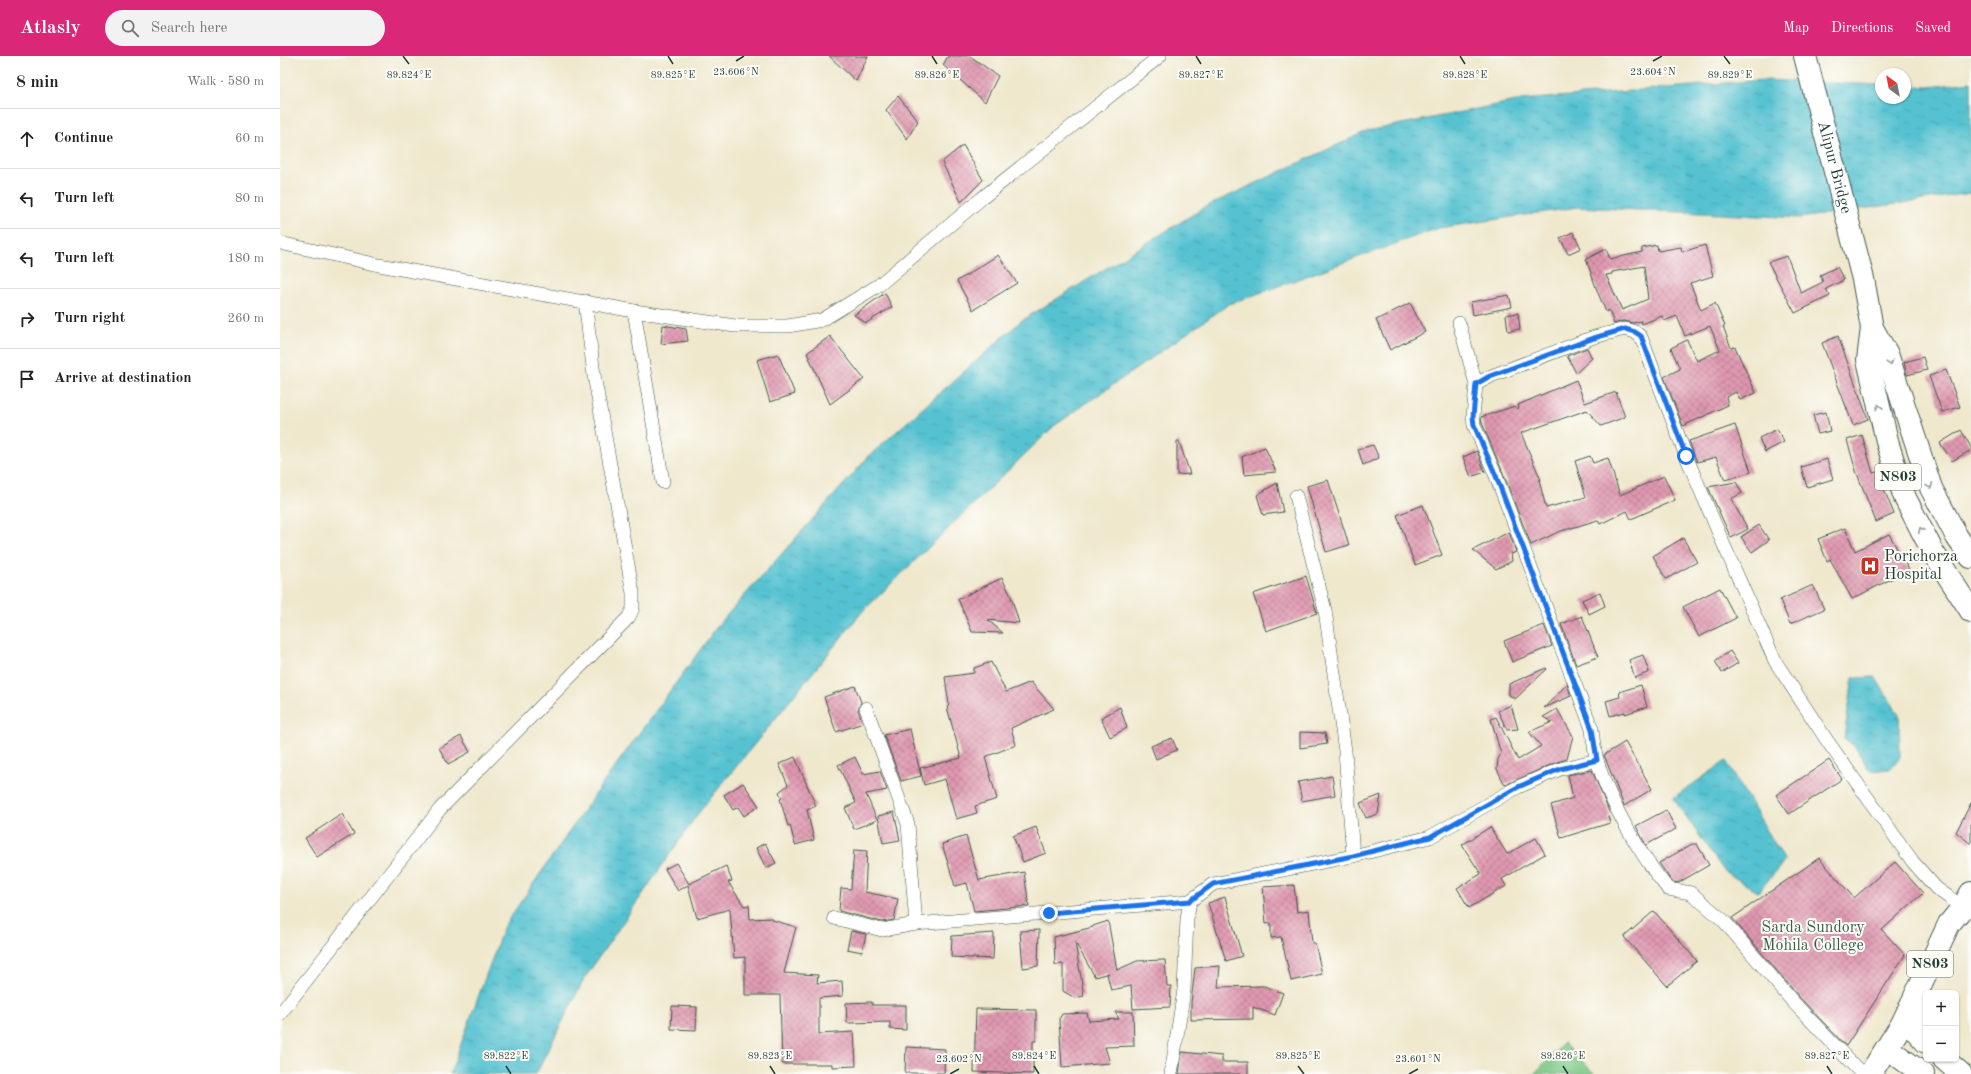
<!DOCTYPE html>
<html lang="en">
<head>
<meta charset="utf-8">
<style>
  body { margin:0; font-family:"Old Standard TT",serif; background:#f2f2f2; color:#222 }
  .controls { position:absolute; right:12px; bottom:12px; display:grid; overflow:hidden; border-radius:6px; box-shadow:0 1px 3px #0004 }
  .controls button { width:36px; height:36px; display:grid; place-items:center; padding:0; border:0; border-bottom:1px solid #e0e0e0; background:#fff; color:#222; font:20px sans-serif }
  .compass { position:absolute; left:1595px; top:12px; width:36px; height:36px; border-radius:50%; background:#fff; box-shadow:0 1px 3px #0004; rotate:328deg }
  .stop { position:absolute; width:12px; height:12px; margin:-9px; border:3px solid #1a73e8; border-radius:50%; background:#fff }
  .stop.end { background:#1a73e8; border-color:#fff; box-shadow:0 1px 4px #0008 }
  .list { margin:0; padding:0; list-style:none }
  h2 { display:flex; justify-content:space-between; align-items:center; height:52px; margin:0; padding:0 16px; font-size:17px }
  h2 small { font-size:13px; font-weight:400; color:#767676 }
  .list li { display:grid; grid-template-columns:26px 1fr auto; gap:12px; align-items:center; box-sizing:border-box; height:60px; padding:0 16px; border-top:1px solid #e0e0e0 }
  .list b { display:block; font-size:15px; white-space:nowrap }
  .list em { font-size:13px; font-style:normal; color:#767676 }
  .icon { flex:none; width:22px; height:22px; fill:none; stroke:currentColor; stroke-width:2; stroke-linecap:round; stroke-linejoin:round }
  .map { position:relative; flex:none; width:1691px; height:1018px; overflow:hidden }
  header { display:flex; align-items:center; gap:24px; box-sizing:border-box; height:56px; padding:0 20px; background:#db2777; color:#fff }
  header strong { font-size:19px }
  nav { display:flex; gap:22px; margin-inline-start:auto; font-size:14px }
  .search { width:280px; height:36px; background:#f2f2f2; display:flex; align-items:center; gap:10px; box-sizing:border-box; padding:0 14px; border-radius:22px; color:#767676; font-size:15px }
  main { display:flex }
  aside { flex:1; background:#fff }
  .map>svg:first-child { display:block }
  .park { fill:#7dc885; stroke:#4e825c }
  .water { fill:url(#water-ripples); stroke:#3b8082 }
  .building { fill:url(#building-cross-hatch); fill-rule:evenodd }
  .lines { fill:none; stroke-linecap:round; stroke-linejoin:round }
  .street-casing { stroke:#3e574b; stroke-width:14 }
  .highway-casing { stroke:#3e574b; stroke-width:24 }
  .street { stroke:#fff; stroke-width:13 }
  .highway { stroke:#fff; stroke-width:22 }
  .oneway { stroke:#8f9e9a }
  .route { stroke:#1a73e8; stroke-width:5 }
  .ticks { fill:none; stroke:#1f3d34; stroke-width:1.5 }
  .labels { text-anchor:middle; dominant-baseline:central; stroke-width:4; stroke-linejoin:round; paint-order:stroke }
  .shield { fill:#fdfcf7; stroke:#62766e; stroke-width:1 }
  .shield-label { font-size:15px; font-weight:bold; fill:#1f3d34 }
  .street-label { font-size:16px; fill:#1f3d34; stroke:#fdfcf7 }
  .poi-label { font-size:16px; fill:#1f3d34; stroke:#fdfcf7; text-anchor:start }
  .park-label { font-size:16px; fill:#366048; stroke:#fdfcf7 }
  .ticks-label { font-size:10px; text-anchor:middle; fill:#1f3d34; stroke:#fdfcf7; stroke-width:4; stroke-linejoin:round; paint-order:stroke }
</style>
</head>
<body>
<header>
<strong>Atlasly</strong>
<div class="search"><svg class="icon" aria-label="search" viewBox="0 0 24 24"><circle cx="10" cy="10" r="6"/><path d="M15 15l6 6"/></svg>Search here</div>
<nav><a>Map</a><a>Directions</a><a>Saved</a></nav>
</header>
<main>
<aside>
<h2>8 min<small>Walk · 580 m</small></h2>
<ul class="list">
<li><svg class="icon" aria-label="ahead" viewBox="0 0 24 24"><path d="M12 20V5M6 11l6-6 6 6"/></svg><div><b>Continue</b></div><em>60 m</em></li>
<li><svg class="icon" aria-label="left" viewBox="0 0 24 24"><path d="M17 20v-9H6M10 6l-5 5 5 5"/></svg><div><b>Turn left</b></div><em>80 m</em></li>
<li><svg class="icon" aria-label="left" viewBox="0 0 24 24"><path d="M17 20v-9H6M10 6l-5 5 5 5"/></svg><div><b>Turn left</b></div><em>180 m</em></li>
<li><svg class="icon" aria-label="right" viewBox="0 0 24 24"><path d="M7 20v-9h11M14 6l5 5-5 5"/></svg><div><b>Turn right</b></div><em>260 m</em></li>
<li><svg class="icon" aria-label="arrive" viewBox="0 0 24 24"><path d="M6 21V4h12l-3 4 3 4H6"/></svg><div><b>Arrive at destination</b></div></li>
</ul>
</aside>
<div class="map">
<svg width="1691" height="1018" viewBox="0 0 1691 1018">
  <defs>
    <pattern id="water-ripples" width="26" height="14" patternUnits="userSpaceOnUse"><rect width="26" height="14" fill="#57c2d1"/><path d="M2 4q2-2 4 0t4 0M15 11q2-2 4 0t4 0" fill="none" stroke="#479faa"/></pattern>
    <pattern id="building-cross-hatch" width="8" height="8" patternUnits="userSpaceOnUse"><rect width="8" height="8" fill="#e098b0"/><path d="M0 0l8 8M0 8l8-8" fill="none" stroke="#b57d90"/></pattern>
  </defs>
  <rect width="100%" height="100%" fill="#fdfcf7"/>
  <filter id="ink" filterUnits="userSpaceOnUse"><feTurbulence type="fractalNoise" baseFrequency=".025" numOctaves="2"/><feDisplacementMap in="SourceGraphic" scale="8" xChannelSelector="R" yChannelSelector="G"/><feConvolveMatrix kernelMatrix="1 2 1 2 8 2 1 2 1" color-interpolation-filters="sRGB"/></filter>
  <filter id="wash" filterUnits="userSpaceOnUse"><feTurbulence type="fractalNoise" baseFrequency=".012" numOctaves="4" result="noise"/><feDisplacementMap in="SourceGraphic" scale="16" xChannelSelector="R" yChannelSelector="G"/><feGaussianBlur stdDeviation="0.9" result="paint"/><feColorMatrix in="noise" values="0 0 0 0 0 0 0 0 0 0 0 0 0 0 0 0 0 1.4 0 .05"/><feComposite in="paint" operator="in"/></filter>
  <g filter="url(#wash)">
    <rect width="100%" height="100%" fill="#efe8cd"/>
    <polygon class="park" points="1284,987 1315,1018 1254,1018"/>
    <g class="water">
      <polygon points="1483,24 1601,29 1601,42 1625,42 1625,30 1649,31 1691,26 1691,137 1520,162 1298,151 1159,172 949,248 774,370 582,556 417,759 304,923 256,1018 170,1018 224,870 325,724 439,568 589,400 741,265 925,151 1087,75 1241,44"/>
      <polygon points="1595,621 1619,659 1620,701 1610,713 1590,715 1574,690 1564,682 1573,622"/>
      <polygon points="1446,705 1505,805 1478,836 1444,815 1393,742"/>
    </g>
    <g id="blocks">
      <g class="building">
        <polygon points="549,0 588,0 576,25"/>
        <polygon points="668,0 690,0 718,20 705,46 663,9"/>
        <polygon points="618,40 638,65 627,83 606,54"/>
        <polygon points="683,89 703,124 681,146 662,106"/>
        <polygon points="1293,176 1301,192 1288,198 1280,182"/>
        <path d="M 1377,189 L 1378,195 L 1401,191 L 1402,196 L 1425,189 L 1433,220 L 1410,227 L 1421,254 L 1435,247 L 1445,270 L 1443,270 L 1451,292 L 1455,291 L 1476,337 L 1460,344 L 1456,336 L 1446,341 L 1448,349 L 1403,370 L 1384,321 L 1400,313 L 1391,292 L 1407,284 L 1417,305 L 1440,294 L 1430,270 L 1405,280 L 1397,260 L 1384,265 L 1382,260 L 1362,268 L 1361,265 L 1353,267 L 1343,265 L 1334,268 L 1329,254 L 1326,256 L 1318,237 L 1306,203 L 1326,193 L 1330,203 L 1362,196 L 1362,192 ZM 1364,210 L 1368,243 L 1342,254 L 1326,219 L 1332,218 L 1332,216 Z"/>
        <polygon points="718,199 737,227 693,254 677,225"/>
        <polygon points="1507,200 1521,237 1543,226 1540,219 1557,211 1564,224 1546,233 1550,240 1515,257 1488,206"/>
        <polygon points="605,237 612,251 586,267 574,259"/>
        <polygon points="1229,239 1232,251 1193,259 1191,246"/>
        <polygon points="1130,247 1145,276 1110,294 1096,264"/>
        <polygon points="1238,257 1240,273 1228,275 1226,259"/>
        <polygon points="383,269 406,273 408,285 381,288"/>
        <polygon points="550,280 584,323 550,348 527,297"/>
        <polygon points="1558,280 1588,363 1573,369 1542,287"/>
        <polygon points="1307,292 1312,302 1296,317 1287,300"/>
        <polygon points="498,298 515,338 490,346 477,304"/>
        <polygon points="1643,301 1647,314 1627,319 1624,306"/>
        <polygon points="1666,314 1680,351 1662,356 1649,320"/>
        <polygon points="1296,324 1305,347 1336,336 1345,361 1321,370 1307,354 1241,377 1261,424 1259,424 1266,452 1306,441 1295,405 1310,400 1313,407 1328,402 1340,439 1384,420 1395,444 1351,463 1347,455 1320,468 1318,464 1278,476 1251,489 1223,417 1202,367 1201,361 1235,350 1237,353 1239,352 1238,349"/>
        <polygon points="1546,356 1550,375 1538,378 1533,359"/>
        <polygon points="1455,369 1471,416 1445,424 1436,401 1417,406 1409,385"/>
        <polygon points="1497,373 1504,386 1485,396 1479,382"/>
        <polygon points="1681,374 1691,391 1691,394 1672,405 1660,387"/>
        <polygon points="1582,379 1593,417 1597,416 1614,458 1596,466 1576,415 1567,384"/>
        <polygon points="897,385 899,385 910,418 897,419"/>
        <polygon points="1093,389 1099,402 1083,409 1078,393"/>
        <polygon points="985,391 996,416 964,419 962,401"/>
        <polygon points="1197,395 1205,416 1191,421 1183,401"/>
        <polygon points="1547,403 1553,423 1527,431 1521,411"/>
        <polygon points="1048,424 1069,489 1046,496 1027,430"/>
        <polygon points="1456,426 1462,437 1451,443 1468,473 1451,482 1428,431"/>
        <polygon points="997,427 1003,456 983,459 977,439"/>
        <polygon points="1143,449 1162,499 1135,509 1117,459"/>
        <polygon points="1479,469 1489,484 1472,496 1461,481"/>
        <polygon points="1565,472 1575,495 1609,478 1629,514 1572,543 1550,503 1547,505 1538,483"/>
        <polygon points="1229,476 1236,496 1231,498 1232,505 1216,513 1193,494"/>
        <polygon points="1403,482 1417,506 1386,523 1373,500"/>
        <polygon points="1026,520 1037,557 986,575 973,538"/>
        <polygon points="722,522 731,540 739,567 708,564 723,577 692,576 678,543"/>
        <polygon points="1533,529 1544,553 1510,568 1500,544"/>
        <polygon points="1440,532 1456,562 1419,581 1403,551"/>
        <polygon points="1320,536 1325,550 1309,558 1302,544"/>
        <polygon points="1302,560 1318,601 1296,609 1281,568"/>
        <polygon points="1264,569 1272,590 1232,606 1224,585"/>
        <polygon points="1450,595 1458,607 1442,617 1435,605"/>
        <polygon points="1363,599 1369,616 1355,622 1349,604"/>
        <polygon points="711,606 726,636 751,626 774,653 731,672 736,689 705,701 717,743 695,750 697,757 676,763 665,723 644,729 640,712 681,702 667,651 669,649 665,621 694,617 694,612"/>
        <polygon points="1266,612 1267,613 1235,643 1229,639 1229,628"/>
        <polygon points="1287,628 1291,640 1264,652"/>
        <polygon points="1361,629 1367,651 1345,658 1345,656 1330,660 1326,645 1340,641 1339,636"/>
        <polygon points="575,630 581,646 578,654 583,667 556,676 544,641"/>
        <polygon points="1231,649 1238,673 1227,674 1218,655"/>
        <polygon points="840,651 847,672 830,681 821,662"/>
        <polygon points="1277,653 1293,680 1287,703 1277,706 1225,729 1217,713 1218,703 1221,698 1211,663 1216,661 1238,704 1261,690 1249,676 1272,666 1263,661"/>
        <polygon points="630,673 641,720 621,725 604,679"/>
        <polygon points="1020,676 1045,677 1047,688 1020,692"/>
        <polygon points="181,680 190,696 168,708 159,692"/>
        <polygon points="892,682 897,694 876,703 871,690"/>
        <polygon points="1345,686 1372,733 1344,750 1324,699"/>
        <polygon points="515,701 536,750 527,754 534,784 515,789 510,769 508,770 500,743 502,742 499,736 508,729 499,708"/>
        <polygon points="575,701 583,718 600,715 607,734 586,738 597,764 574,773 565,752 576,747 558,709"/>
        <polygon points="1549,704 1562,723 1509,758 1496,739"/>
        <polygon points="1312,714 1330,758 1328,760 1330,767 1281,782 1271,749 1293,742 1288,719"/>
        <polygon points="1052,720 1055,739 1022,745 1018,726"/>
        <polygon points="463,727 479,750 464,760 458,751 453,754 444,739"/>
        <polygon points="1101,739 1098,758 1086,762 1080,747"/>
        <polygon points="1691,747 1691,788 1676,776"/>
        <polygon points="1386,754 1396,773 1366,789 1356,770"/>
        <polygon points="614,756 620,784 603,787 598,760"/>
        <polygon points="62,758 74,778 37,801 25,782"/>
        <polygon points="756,771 766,797 743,806 733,780"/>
        <polygon points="1210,771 1227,798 1256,782 1265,798 1222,823 1226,830 1189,852 1177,832 1201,818 1182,789"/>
        <polygon points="686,780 699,824 744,816 749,850 694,855 687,827 675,830 662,788"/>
        <polygon points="485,787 496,807 486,812 476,792"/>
        <polygon points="1412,788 1417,788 1429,809 1398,827 1392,826 1379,807"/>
        <polygon points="574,794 587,795 585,836 618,843 614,864 602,866 559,855 561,832 571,833"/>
        <polygon points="1539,802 1574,842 1615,806 1643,837 1602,874 1625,899 1566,990 1520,942 1452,862"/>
        <polygon points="396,807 409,828 446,810 452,825 448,826 464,850 469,849 470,863 492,862 492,864 516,871 504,917 538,919 537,927 562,925 563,940 539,942 539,978 574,976 576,1010 552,1011 552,1008 502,1008 500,939 465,939 465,901 454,902 450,853 417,862 408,829 398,835 385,813"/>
        <polygon points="1014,829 1017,856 1029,854 1032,887 1035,887 1042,918 1011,925 1001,881 991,882 991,867 986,868 983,831"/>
        <polygon points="945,841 962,900 946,905 928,847"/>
        <polygon points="1374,855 1417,905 1387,930 1344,881"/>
        <polygon points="828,865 837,914 857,905 885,904 887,930 891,930 890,951 853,953 851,930 831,934 827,918 829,917 815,921 795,886 804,940 795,942 783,935 783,908 775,909 774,881 813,871 813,870"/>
        <polygon points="759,874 758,910 743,912 740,875"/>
        <polygon points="571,875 586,878 582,896 567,893"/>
        <polygon points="714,877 713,903 671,901 672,880"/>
        <polygon points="940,910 938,931 984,930 1003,937 995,959 973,951 973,963 911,964 911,947 915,912"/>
        <polygon points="592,946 592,949 626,949 626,974 610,973 610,966 567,967 566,947"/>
        <polygon points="392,950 417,951 416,974 391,973"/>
        <polygon points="696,953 756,954 756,985 753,985 753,1018 694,1016"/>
        <polygon points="835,956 853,956 854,990 825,991 830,1007 782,1011 779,963 782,958 807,957 809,965 839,963"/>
        <polygon points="626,991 665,993 664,1017 625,1017"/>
        <polygon points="902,996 942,1000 942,1006 968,1006 968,1018 899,1018"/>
      </g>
    </g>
  </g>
  <g filter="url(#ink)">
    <use href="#blocks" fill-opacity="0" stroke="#3e574b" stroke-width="1"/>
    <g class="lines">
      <defs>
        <g id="street">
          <polyline points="0,187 99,209 354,255 455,270 508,270 542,264 599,229 702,142 880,0"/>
          <polyline points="354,255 383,426"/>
          <polyline points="1179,267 1196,328"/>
          <polyline points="1016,440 1045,554 1065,695 1073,800"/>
          <polyline points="586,652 628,768 636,868"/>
          <polyline points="554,862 602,874 636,868 910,845"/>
          <polyline points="0,958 160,753 349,561 353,552 353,537 314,319 305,245"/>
          <polyline points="891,1018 904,934 907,863 910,845 933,828 1073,800 1150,781 1238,731 1280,713 1317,704"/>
          <path d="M 1582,1018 L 1514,947 L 1443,864 L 1411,837 L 1388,833 C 1361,800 1329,746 1317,704 C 1314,694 1313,683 1312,673 L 1216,420 L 1194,369 L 1193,361 L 1196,328 L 1211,320 L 1314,281 L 1345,273 L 1355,276 L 1361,281 L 1406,400 L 1443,487 L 1495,605 L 1548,686 L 1633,806 L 1656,832 L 1688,855"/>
        </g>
        <g id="highway">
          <path id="s1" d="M 1525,0 L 1583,223 L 1592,272 L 1588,304 L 1608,389 L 1625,442 L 1654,498 L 1691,555"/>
          <polyline points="1592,272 1607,298 1651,432 1677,481 1691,501"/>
          <polyline points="1646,946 1644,950 1646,961"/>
          <polyline points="1622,968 1635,974 1646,986"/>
          <polyline points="1607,992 1643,1018"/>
          <polyline points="1664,1003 1681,1018"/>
          <polyline points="1590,1018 1622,968 1669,868 1683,851 1691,837"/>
        </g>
      </defs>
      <use href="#street" class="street-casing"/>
      <use href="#highway" class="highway-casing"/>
      <use href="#street" class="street"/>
      <use href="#highway" class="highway"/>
    </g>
    <defs><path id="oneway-chevron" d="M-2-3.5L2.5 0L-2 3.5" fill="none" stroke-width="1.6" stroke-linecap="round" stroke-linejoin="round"/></defs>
    <g class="oneway">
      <use href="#oneway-chevron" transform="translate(1610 307) rotate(72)"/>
      <use href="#oneway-chevron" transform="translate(1599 351) rotate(-103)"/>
      <use href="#oneway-chevron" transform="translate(1650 430) rotate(68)"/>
      <use href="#oneway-chevron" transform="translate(1641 474) rotate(-117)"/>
    </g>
  </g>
  <g class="lines" filter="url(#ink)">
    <polyline class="route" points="769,857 910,845 933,828 1073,800 1150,781 1238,731 1280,713 1317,704 1312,673 1216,420 1194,369 1193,361 1196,328 1210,320 1314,282 1345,273 1355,276 1361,280 1406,400"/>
  </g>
  <path class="ticks" d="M 123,0 L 129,8M 388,0 L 393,8M 652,0 L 657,8M 916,0 L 921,8M 1180,0 L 1185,8M 1444,0 L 1450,8M 456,5 L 464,0M 1373,5 L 1382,0M 226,1010 L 231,1018M 490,1010 L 495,1018M 754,1010 L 759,1018M 1018,1010 L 1024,1018M 1283,1010 L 1288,1018M 1547,1010 L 1552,1018M 670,1018 L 679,1013M 1129,1018 L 1138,1013"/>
  <defs>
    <symbol id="hospital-square" viewBox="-11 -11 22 22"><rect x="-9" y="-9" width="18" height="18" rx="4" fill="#c8321e" stroke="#fdfcf7"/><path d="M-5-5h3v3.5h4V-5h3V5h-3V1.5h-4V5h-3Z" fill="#fff"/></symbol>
  </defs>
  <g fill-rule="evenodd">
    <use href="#hospital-square" x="1579" y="499" width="22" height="22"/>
  </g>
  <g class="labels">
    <g class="shield">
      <rect x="1595" y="408" width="46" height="26" rx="3"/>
      <rect x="1627" y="895" width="46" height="26" rx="3"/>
    </g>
    <g class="shield-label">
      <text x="1618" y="421">N803</text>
      <text x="1650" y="908">N803</text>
    </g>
    <g class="street-label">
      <text stroke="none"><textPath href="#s1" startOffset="115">Alipur Bridge</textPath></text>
    </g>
    <g class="poi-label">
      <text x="1604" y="501">Porichorza<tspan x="1604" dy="18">Hospital</tspan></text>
    </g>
    <g class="park-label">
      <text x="1533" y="872">Sarda Sundory<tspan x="1533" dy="18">Mohila College</tspan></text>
    </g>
  </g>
  <g class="ticks-label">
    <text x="456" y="19">23.606°N</text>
    <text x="1373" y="19">23.604°N</text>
    <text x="1185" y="22">89.828°E</text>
    <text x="129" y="22">89.824°E</text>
    <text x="393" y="22">89.825°E</text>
    <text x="657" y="22">89.826°E</text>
    <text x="921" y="22">89.827°E</text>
    <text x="1450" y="22">89.829°E</text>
    <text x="226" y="1003">89.822°E</text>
    <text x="490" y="1003">89.823°E</text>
    <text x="754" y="1003">89.824°E</text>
    <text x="1018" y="1003">89.825°E</text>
    <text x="1283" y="1003">89.826°E</text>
    <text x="1547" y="1003">89.827°E</text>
    <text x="679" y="1006">23.602°N</text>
    <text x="1138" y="1006">23.601°N</text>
  </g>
</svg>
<div class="controls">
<button>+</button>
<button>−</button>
</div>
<svg class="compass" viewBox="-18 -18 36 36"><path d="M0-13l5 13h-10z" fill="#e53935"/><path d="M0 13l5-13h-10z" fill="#767676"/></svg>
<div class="stop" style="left:1406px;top:400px"></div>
<div class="stop end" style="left:769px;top:857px"></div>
</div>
</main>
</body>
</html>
